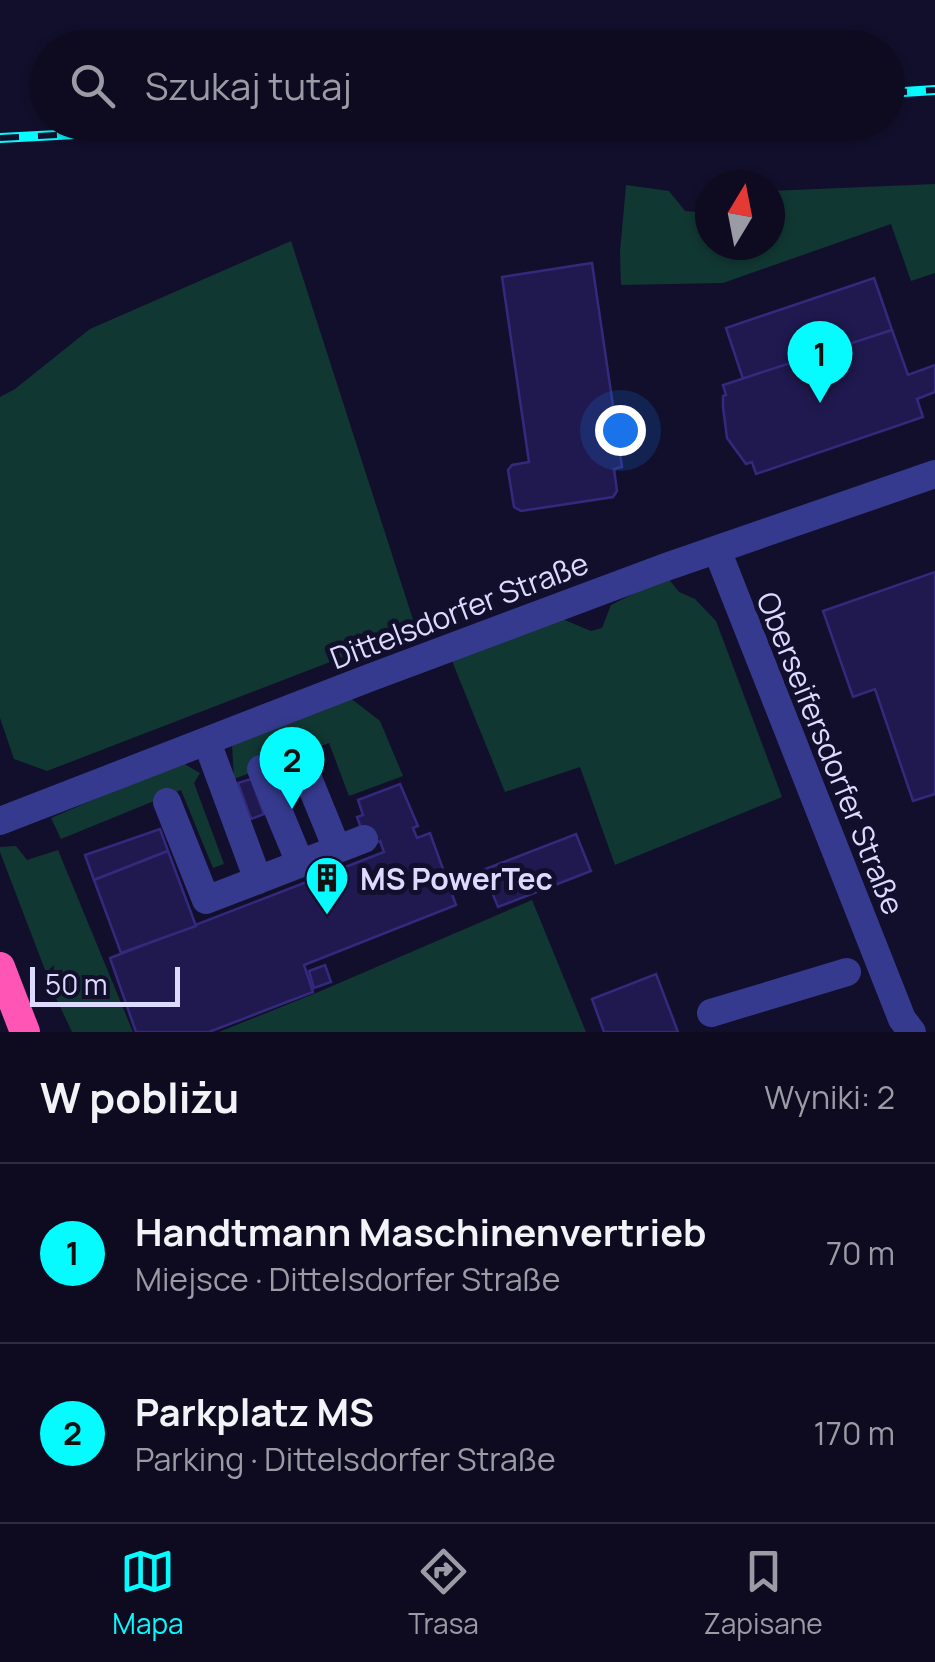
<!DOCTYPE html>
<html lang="pl">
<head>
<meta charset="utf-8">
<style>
  body { margin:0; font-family:Manrope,sans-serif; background:#17142a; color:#f1f3f6 }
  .compass { position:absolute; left:695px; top:170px; width:90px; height:90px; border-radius:50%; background:#0e0b21; box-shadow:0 2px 8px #0004; rotate:10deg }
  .scale { position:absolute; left:30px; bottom:25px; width:150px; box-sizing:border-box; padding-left:10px; border:5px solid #dcdaff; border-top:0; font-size:28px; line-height:35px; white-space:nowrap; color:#dcdaff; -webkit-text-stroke:8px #120f2c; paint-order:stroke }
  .you { position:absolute; left:620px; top:430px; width:35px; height:35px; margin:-25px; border:8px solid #fff; border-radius:50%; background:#1a73e8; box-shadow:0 0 0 15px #1a73e833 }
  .badge { display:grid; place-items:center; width:65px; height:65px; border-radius:50%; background:#06fbff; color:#111; font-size:32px; font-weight:700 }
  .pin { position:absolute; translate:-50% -82px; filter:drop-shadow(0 2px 5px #0008) }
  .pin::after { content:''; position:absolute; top:52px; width:35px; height:30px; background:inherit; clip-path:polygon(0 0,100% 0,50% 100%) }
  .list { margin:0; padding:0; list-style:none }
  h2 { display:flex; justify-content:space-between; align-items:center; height:130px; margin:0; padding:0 40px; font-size:42px }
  h2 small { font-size:32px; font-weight:400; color:#9b9ba5 }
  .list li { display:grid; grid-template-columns:65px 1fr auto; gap:30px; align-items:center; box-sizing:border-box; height:180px; padding:0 40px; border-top:2px solid #2e2b3f }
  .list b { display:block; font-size:38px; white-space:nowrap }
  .list p { margin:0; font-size:32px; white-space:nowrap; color:#9b9ba5 }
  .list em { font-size:32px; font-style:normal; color:#9b9ba5 }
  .icon { flex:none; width:55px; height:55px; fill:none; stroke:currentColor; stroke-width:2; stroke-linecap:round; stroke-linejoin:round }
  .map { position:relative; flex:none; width:935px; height:1032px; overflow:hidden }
  .search { position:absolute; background:#0e0b21; box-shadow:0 2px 8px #0004; left:30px; right:30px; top:30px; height:110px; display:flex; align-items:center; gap:25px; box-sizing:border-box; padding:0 35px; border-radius:55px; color:#9b9ba5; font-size:38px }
  .sheet { height:490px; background:#0e0b21 }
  nav { display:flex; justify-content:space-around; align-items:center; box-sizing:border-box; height:140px; border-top:2px solid #2e2b3f; background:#0e0b21; font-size:28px; color:#9b9ba5 }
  nav a { display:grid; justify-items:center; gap:5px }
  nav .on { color:#06fbff }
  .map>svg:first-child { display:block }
  .green { fill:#113733 }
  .building { fill:#20194f; stroke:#332a7d; stroke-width:2.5 }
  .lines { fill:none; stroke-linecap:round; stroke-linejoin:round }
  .minor { stroke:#363a8f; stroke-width:28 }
  .highway { stroke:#ff55b5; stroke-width:30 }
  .rail-casing { stroke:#06fbff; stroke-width:10 }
  .rail { stroke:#120f2c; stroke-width:6; stroke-dasharray:19; stroke-linecap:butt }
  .labels { text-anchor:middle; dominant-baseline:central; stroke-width:10; stroke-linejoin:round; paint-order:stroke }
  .street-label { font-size:30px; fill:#dcdaff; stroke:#120f2c }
  .poi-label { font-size:30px; font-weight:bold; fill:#dcdaff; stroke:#120f2c; text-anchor:start }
</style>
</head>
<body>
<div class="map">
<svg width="935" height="1032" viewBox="0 0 935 1032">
  <rect width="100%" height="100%" fill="#120f2c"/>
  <g class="green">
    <polygon points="935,184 935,273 911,281 891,224 723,283 621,285 620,252 626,185 669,191 685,211 710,213 710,245 770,245 770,191"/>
    <polygon points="291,241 416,629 47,771 14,759 0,718 0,397 15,389 90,329"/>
    <polygon points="667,577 679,592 695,599 716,621 782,797 615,865 580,767 505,792 452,661 560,618 591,631 602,628 611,605"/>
    <polygon points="349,697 380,721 403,776 349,796 329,743 234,779 232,745"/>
    <polygon points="181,762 200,773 194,783 224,864 213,868 181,790 61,839 51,818"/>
    <polygon points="16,846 27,860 58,850 133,1032 72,1032 55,996 0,852 0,847"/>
    <polygon points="532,900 586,1032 219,1032 316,993"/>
  </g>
  <g class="building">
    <polygon points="592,263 622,467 614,469 617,491 613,497 521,511 514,507 508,470 512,465 529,462 502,277"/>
    <polygon points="874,278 892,330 743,379 726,328"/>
    <polygon points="892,330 908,375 935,365 935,392 917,399 923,417 756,474 752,462 746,464 727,438 723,407 723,396 726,395 723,385"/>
    <polygon points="935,572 935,794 913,801 875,689 853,697 823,611"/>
    <polygon points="251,779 264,814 251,819 238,783"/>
    <polygon points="400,784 418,826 413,828 417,838 430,833 456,905 304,965 313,992 209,1032 136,1032 110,958 384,852 380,841 374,844 362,831 357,817 363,815 358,800"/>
    <polygon points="160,829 168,851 94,880 85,855"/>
    <polygon points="576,834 591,871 498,907 483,870"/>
    <polygon points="168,851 196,926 121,953 94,880"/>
    <polygon points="325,965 331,982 314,988 309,971"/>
    <polygon points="656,974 678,1032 604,1032 592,999"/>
  </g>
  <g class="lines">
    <g class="minor">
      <polyline points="717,550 902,1019 912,1032"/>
      <polyline points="207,742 258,880"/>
      <polyline points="299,756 337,849"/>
      <polyline points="261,769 300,863"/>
      <polyline points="167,802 206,900 364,839"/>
      <polyline points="0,821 369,678 663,568 935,474"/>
      <polyline points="711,1013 847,972"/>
    </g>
    <polyline class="highway" points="0,967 25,1032"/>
    <defs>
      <g id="rail">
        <polyline points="888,93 935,90"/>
        <polyline points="0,138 304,122"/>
      </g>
    </defs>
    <use href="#rail" class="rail-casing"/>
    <use href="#rail" class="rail"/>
  </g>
  <defs>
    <symbol id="building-pin" viewBox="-11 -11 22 30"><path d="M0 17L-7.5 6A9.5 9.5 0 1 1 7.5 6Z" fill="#06fbff" stroke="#120f2c"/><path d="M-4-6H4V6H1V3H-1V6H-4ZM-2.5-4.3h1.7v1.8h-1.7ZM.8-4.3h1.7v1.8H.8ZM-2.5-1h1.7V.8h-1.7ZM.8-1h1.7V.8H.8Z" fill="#111"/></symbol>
  </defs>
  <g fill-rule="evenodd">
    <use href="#building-pin" x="302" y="853" width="50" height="68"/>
  </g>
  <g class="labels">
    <g class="street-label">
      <text transform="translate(459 610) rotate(-21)">Dittelsdorfer Straße</text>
      <text transform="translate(831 753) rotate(68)">Oberseifersdorfer Straße</text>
    </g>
    <g class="poi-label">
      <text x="360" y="878">MS PowerTec</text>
    </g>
  </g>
</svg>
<svg class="compass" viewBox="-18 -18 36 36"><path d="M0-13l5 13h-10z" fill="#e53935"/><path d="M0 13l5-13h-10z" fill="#9b9ba5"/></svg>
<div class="scale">50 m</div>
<div class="you"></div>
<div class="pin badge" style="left:820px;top:403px">1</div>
<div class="pin badge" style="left:292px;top:809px">2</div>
<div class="search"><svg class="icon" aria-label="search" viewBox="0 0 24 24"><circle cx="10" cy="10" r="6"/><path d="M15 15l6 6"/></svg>Szukaj tutaj</div>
</div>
<section class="sheet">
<h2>W pobliżu<small>Wyniki: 2</small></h2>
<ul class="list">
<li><span class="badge">1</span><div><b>Handtmann Maschinenvertrieb</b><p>Miejsce · Dittelsdorfer Straße</p></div><em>70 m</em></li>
<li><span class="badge">2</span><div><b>Parkplatz MS</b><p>Parking · Dittelsdorfer Straße</p></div><em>170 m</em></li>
</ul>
</section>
<nav>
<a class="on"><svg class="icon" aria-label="map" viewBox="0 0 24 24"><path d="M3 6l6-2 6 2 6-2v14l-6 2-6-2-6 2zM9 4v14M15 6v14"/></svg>Mapa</a>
<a><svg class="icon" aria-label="directions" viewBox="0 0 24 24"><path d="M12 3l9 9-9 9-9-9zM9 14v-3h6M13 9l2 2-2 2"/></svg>Trasa</a>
<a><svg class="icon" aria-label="saved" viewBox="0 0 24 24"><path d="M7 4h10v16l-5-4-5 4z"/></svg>Zapisane</a>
</nav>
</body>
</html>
